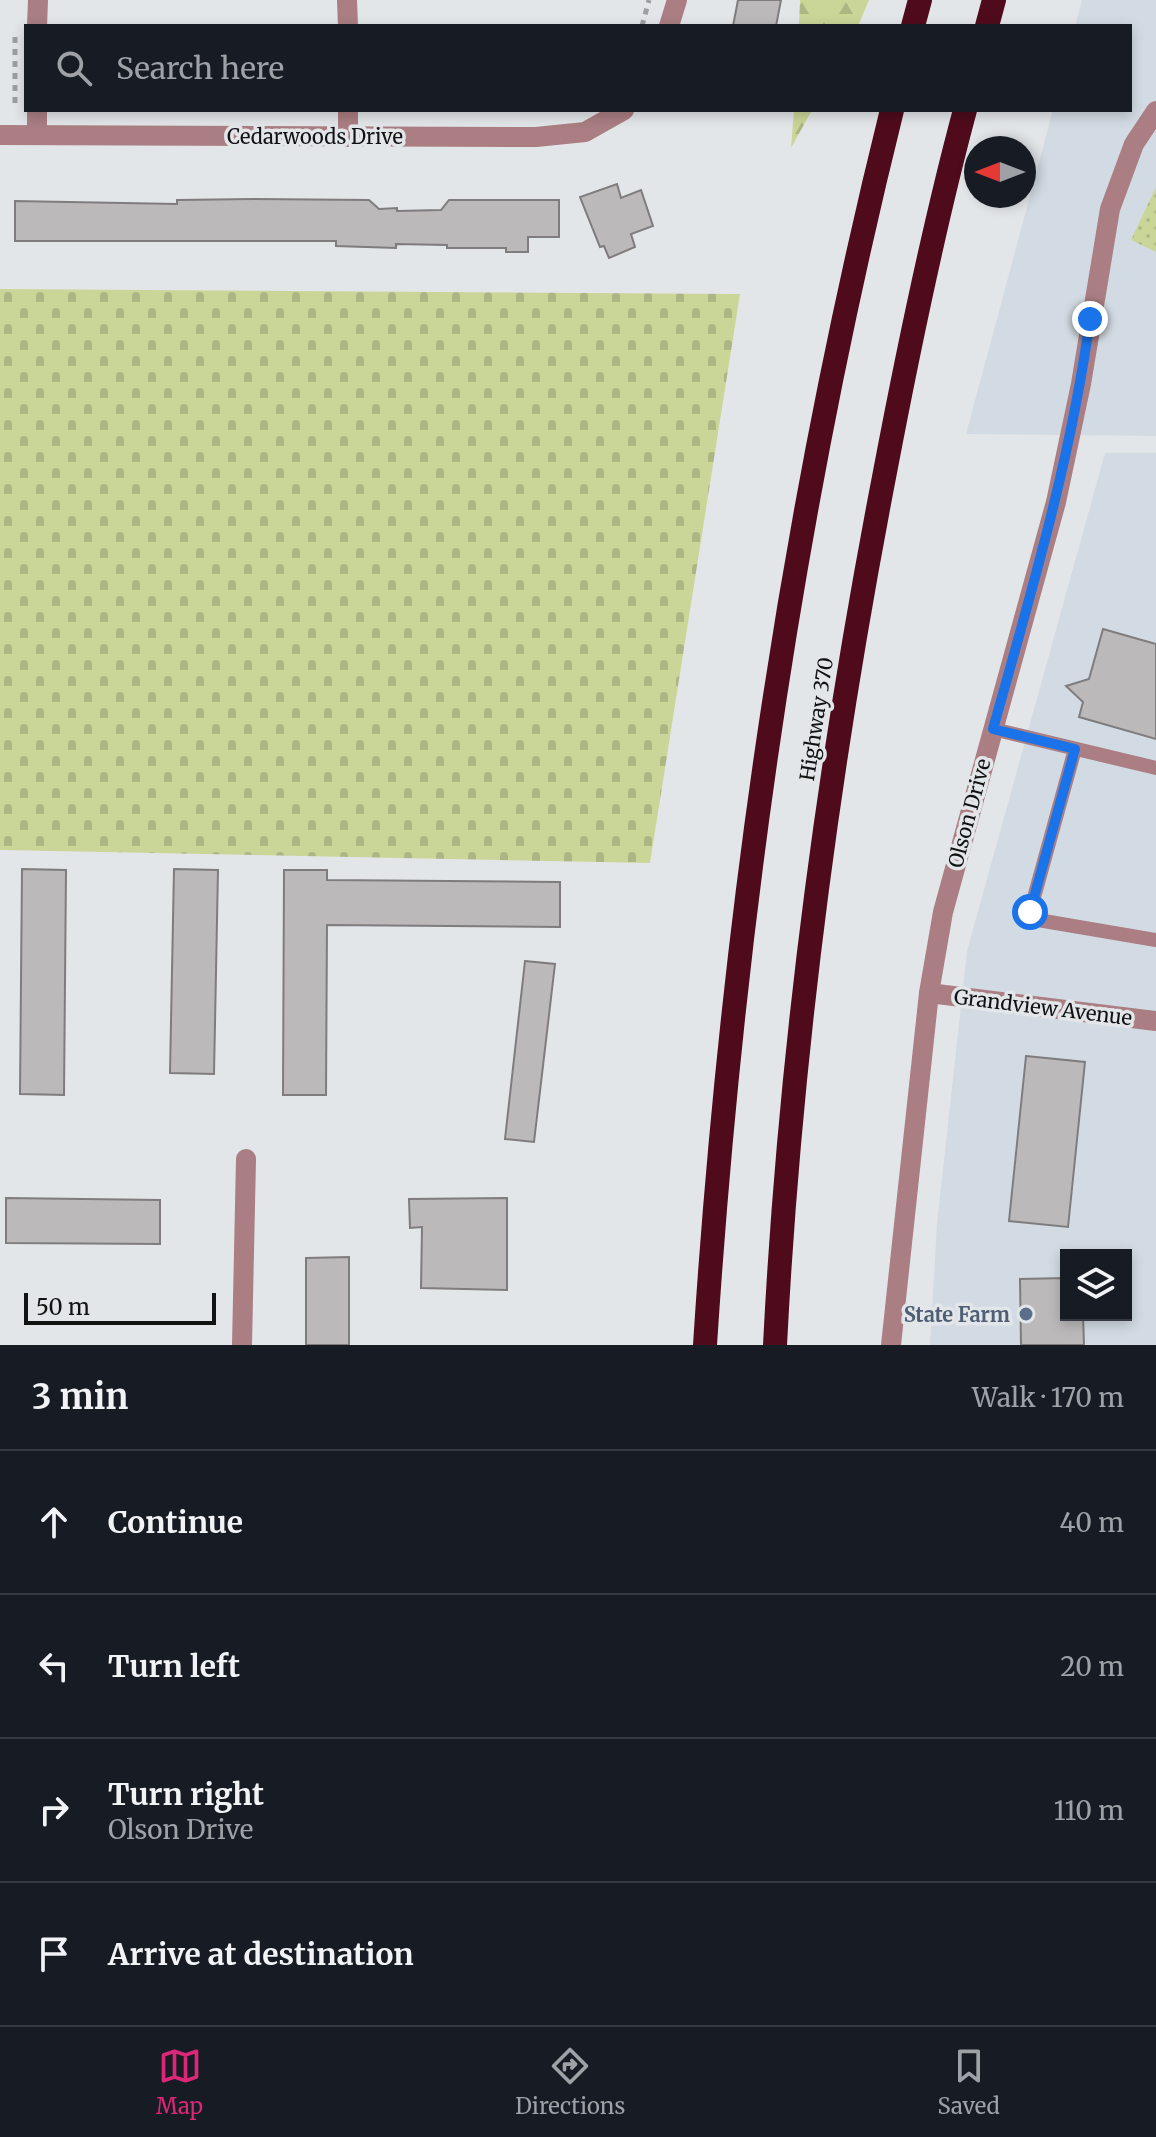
<!DOCTYPE html>
<html lang="en">
<head>
<meta charset="utf-8">
<style>
  body { margin:0; font-family:Merriweather,serif; background:#242831; color:#f1f3f6 }
  .controls { position:absolute; right:24px; bottom:24px; display:grid; overflow:hidden; border-radius:0px; box-shadow:0 4px 12px #0003 }
  .controls button { width:72px; height:72px; display:grid; place-items:center; padding:0; border:0; border-bottom:2px solid #363941; background:#171b24; color:#f1f3f6; font:40px sans-serif }
  .compass { position:absolute; left:964px; top:136px; width:72px; height:72px; border-radius:50%; background:#171b24; box-shadow:0 4px 12px #0003; rotate:270deg }
  .scale { position:absolute; left:24px; bottom:20px; width:192px; box-sizing:border-box; padding-left:8px; border:4px solid #111212; border-top:0; font-size:22px; line-height:28px; white-space:nowrap; color:#111212; -webkit-text-stroke:6px #e3e6e9; paint-order:stroke }
  .stop { position:absolute; width:24px; height:24px; margin:-18px; border:6px solid #1a73e8; border-radius:50%; background:#fff }
  .stop.end { background:#1a73e8; border-color:#fff; box-shadow:0 2px 8px #0008 }
  .list { margin:0; padding:0; list-style:none }
  h2 { display:flex; justify-content:space-between; align-items:center; height:104px; margin:0; padding:0 32px; font-size:34px }
  h2 small { font-size:26px; font-weight:400; color:#9ea1a6 }
  .list li { display:grid; grid-template-columns:52px 1fr auto; gap:24px; align-items:center; box-sizing:border-box; height:144px; padding:0 32px; border-top:2px solid #363941 }
  .list b { display:block; font-size:30px; white-space:nowrap }
  .list p { margin:0; font-size:26px; white-space:nowrap; color:#9ea1a6 }
  .list em { font-size:26px; font-style:normal; color:#9ea1a6 }
  .icon { flex:none; width:44px; height:44px; fill:none; stroke:currentColor; stroke-width:2; stroke-linecap:round; stroke-linejoin:round }
  .map { position:relative; flex:none; width:1156px; height:1345px; overflow:hidden }
  .search { position:absolute; background:#171b24; box-shadow:0 4px 12px #0003; left:24px; right:24px; top:24px; height:88px; display:flex; align-items:center; gap:20px; box-sizing:border-box; padding:0 28px; border-radius:0px; color:#9ea1a6; font-size:30px }
  .sheet { height:680px; background:#171b24 }
  nav { display:flex; justify-content:space-around; align-items:center; box-sizing:border-box; height:112px; border-top:2px solid #363941; background:#171b24; font-size:22px; color:#9ea1a6 }
  nav a { display:grid; justify-items:center; gap:4px }
  nav .on { color:#db2777 }
  .map>svg:first-child { display:block }
  .built { fill:#d2dbe3; fill-rule:evenodd }
  .grass { fill:url(#grass-dots) }
  .forest { fill:url(#forest-firs) }
  .cemetery { fill:url(#cemetery-stones) }
  .building { fill:#bcb9ba; stroke:#7f7c7d; stroke-width:2 }
  .lines { fill:none; stroke-linecap:round; stroke-linejoin:round }
  .path { stroke:#9c9ea0; stroke-width:5; stroke-dasharray:6 6; stroke-linecap:butt }
  .lane { stroke:#aa7e82; stroke-width:14 }
  .street { stroke:#aa7e82; stroke-width:20 }
  .highway { stroke:#4f0b1c; stroke-width:24 }
  .route { stroke:#1a73e8; stroke-width:10 }
  .service-dot { fill:#5c6f8a; stroke:#e3e6e9; stroke-width:3 }
  .labels { text-anchor:middle; dominant-baseline:central; stroke-width:7; stroke-linejoin:round; paint-order:stroke }
  .street-label { font-size:20px; fill:#111212; stroke:#e3e6e9 }
  .service-label { font-size:20px; font-weight:bold; fill:#4e5e75; stroke:#e3e6e9; text-anchor:end }
</style>
</head>
<body>
<div class="map">
<svg width="1156" height="1345" viewBox="0 0 1156 1345">
  <defs>
    <pattern id="grass-dots" width="8" height="8" patternUnits="userSpaceOnUse" patternTransform="scale(2)"><rect width="8" height="8" fill="#cad598"/><path d="M2 2h.1M6 6h.1" fill="none" stroke="#acb682" stroke-width="1.8" stroke-linecap="round"/></pattern>
    <pattern id="forest-firs" width="22" height="20" patternUnits="userSpaceOnUse" patternTransform="scale(2)"><rect width="22" height="20" fill="#cad598"/><path d="M5 1l3.5 6h-7zM16 11l3.5 6h-7z" fill="#acb682"/></pattern>
    <pattern id="cemetery-stones" width="16" height="16" patternUnits="userSpaceOnUse" patternTransform="scale(2)"><rect width="16" height="16" fill="#cad598"/><path d="M2 7V4a2 2 0 0 1 4 0v3zM10 15v-3a2 2 0 0 1 4 0v3z" fill="#acb682"/></pattern>
  </defs>
  <rect width="100%" height="100%" fill="#e3e6e9"/>
  <g class="built">
    <polygon points="1082,0 1156,0 1156,436 966,434 1053,110 1130,110 1130,26 1075,26"/>
    <path d="M 1105,453 L 1156,453 L 1156,1345 L 930,1345 L 937,1224 L 967,951 ZM 1066,1255 L 1126,1255 L 1126,1315 L 1066,1315 Z"/>
  </g>
  <polygon class="grass" points="1156,187 1156,252 1131,240"/>
  <g class="forest">
    <polygon points="800,0 869,0 858,26 799,26"/>
    <polygon points="794,110 812,110 791,148"/>
  </g>
  <polygon class="cemetery" points="0,289 740,294 650,863 0,850"/>
  <g class="building">
    <polygon points="738,0 781,0 776,26 733,26"/>
    <polygon points="617,184 621,198 641,190 653,226 631,234 635,247 609,258 604,246 600,247 580,197"/>
    <polygon points="254,199 369,200 379,209 397,208 397,211 441,210 449,200 559,200 559,237 528,237 528,252 506,252 506,248 447,248 447,245 396,244 396,248 336,246 336,241 15,241 15,201 177,204 177,200"/>
    <polygon points="1103,629 1156,644 1156,739 1079,717 1083,702 1066,686 1089,679"/>
    <polygon points="22,869 66,870 64,1095 20,1094"/>
    <polygon points="174,869 218,870 214,1074 170,1073"/>
    <polygon points="284,870 327,870 327,880 560,882 560,927 327,925 326,1095 283,1095"/>
    <polygon points="525,961 555,964 534,1142 505,1139"/>
    <polygon points="1026,1056 1085,1062 1068,1227 1009,1221"/>
    <polygon points="6,1198 160,1200 160,1244 6,1243"/>
    <polygon points="507,1198 507,1290 421,1288 422,1227 410,1228 409,1199"/>
    <polygon points="349,1257 349,1345 306,1345 306,1258"/>
    <polygon points="1066,1278 1066,1315 1083,1315 1084,1345 1021,1345 1020,1279"/>
  </g>
  <g class="lines">
    <g class="path">
      <polyline points="642,26 649,0"/>
      <polyline points="15,103 15,33"/>
    </g>
    <g class="lane">
      <polyline points="993,729 1156,768"/>
      <polyline points="1075,749 1030,912 1038,920 1156,940"/>
    </g>
    <g class="street">
      <polyline points="347,0 348,26"/>
      <polyline points="37,26 38,0"/>
      <polyline points="669,26 677,0"/>
      <polyline points="348,110 348,137"/>
      <polyline points="0,135 536,137 585,132 624,110"/>
      <polyline points="37,135 37,110"/>
      <polyline points="929,993 1156,1021"/>
      <polyline points="242,1345 246,1159"/>
      <polyline points="891,1345 929,993 943,912 1056,502 1081,384 1110,209 1134,144 1156,111"/>
    </g>
    <g class="highway">
      <polyline points="913,26 920,0"/>
      <polyline points="987,26 994,0"/>
      <path d="M 705,1345 C 732,928 791,516 892,110"/>
      <path d="M 775,1345 C 790,1051 829,761 885,472 C 908,351 933,229 965,110"/>
    </g>
  </g>
  <g class="lines">
    <path class="route" d="M 1030,912 L 1075,749 L 993,729 C 1031,593 1071,459 1090,319"/>
  </g>
  <circle class="service-dot" cx="1026" cy="1314" r="8"/>
  <g class="labels">
    <g class="street-label">
      <text x="315" y="136">Cedarwoods Drive</text>
      <text transform="translate(816 719) rotate(-81)">Highway 370</text>
      <text transform="translate(969 813) rotate(-75)">Olson Drive</text>
      <text transform="translate(1043 1007) rotate(7)">Grandview Avenue</text>
    </g>
    <g class="service-label">
      <text x="1010" y="1314">State Farm</text>
    </g>
  </g>
</svg>
<div class="controls">
<button><svg class="icon" aria-label="layers" viewBox="0 0 24 24"><path d="M12 4l9 5-9 5-9-5zM3 14l9 5 9-5"/></svg></button>
</div>
<svg class="compass" viewBox="-18 -18 36 36"><path d="M0-13l5 13h-10z" fill="#e53935"/><path d="M0 13l5-13h-10z" fill="#9ea1a6"/></svg>
<div class="scale">50 m</div>
<div class="stop" style="left:1030px;top:912px"></div>
<div class="stop end" style="left:1090px;top:319px"></div>
<div class="search"><svg class="icon" aria-label="search" viewBox="0 0 24 24"><circle cx="10" cy="10" r="6"/><path d="M15 15l6 6"/></svg>Search here</div>
</div>
<section class="sheet">
<h2>3 min<small>Walk · 170 m</small></h2>
<ul class="list">
<li><svg class="icon" aria-label="ahead" viewBox="0 0 24 24"><path d="M12 20V5M6 11l6-6 6 6"/></svg><div><b>Continue</b></div><em>40 m</em></li>
<li><svg class="icon" aria-label="left" viewBox="0 0 24 24"><path d="M17 20v-9H6M10 6l-5 5 5 5"/></svg><div><b>Turn left</b></div><em>20 m</em></li>
<li><svg class="icon" aria-label="right" viewBox="0 0 24 24"><path d="M7 20v-9h11M14 6l5 5-5 5"/></svg><div><b>Turn right</b><p>Olson Drive</p></div><em>110 m</em></li>
<li><svg class="icon" aria-label="arrive" viewBox="0 0 24 24"><path d="M6 21V4h12l-3 4 3 4H6"/></svg><div><b>Arrive at destination</b></div></li>
</ul>
</section>
<nav>
<a class="on"><svg class="icon" aria-label="map" viewBox="0 0 24 24"><path d="M3 6l6-2 6 2 6-2v14l-6 2-6-2-6 2zM9 4v14M15 6v14"/></svg>Map</a>
<a><svg class="icon" aria-label="directions" viewBox="0 0 24 24"><path d="M12 3l9 9-9 9-9-9zM9 14v-3h6M13 9l2 2-2 2"/></svg>Directions</a>
<a><svg class="icon" aria-label="saved" viewBox="0 0 24 24"><path d="M7 4h10v16l-5-4-5 4z"/></svg>Saved</a>
</nav>
</body>
</html>
